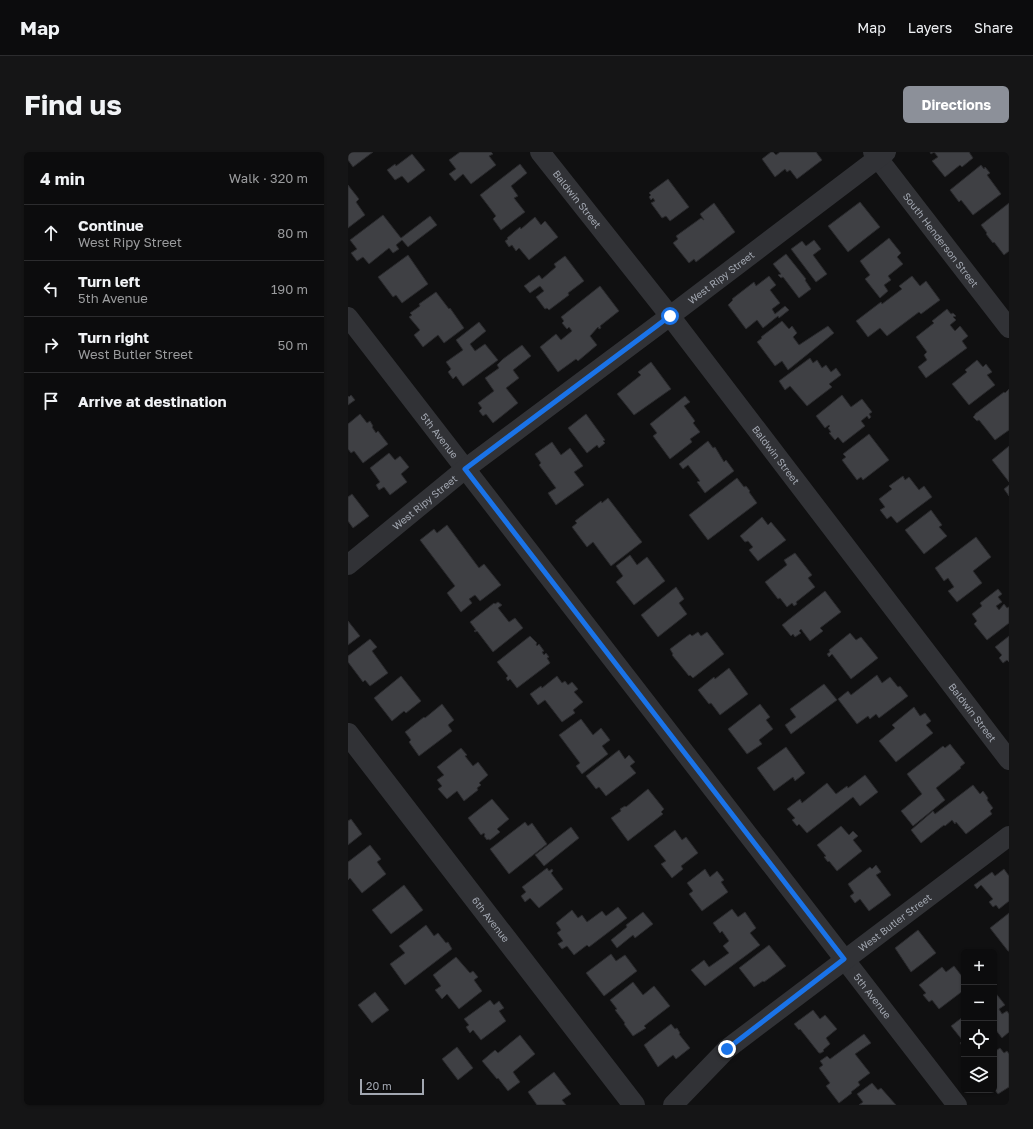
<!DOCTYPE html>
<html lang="en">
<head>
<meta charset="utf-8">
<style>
  body { margin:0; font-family:"Golos Text",sans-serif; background:#151516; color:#f1f3f6 }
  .controls { position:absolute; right:12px; bottom:12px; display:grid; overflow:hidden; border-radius:6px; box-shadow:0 1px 3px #0004 }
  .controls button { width:36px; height:36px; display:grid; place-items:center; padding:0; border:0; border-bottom:1px solid #2c2c2e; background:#0c0c0d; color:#f1f3f6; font:20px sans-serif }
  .scale { position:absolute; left:12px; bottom:10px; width:64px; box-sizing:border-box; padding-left:4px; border:2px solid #a2a7b1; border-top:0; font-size:11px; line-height:14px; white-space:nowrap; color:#a2a7b1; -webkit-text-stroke:3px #0b0b0c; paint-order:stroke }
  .stop { position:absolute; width:12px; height:12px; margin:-9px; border:3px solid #1a73e8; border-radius:50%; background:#fff }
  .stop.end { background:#1a73e8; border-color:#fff; box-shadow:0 1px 4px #0008 }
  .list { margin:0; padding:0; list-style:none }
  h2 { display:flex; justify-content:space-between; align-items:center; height:52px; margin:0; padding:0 16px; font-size:17px }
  h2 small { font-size:13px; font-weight:400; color:#9a9b9d }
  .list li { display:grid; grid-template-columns:26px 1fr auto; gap:12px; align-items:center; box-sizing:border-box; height:56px; padding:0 16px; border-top:1px solid #2c2c2e }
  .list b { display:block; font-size:15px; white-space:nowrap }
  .list p { margin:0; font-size:13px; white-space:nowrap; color:#9a9b9d }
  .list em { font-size:13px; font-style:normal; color:#9a9b9d }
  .icon { flex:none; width:22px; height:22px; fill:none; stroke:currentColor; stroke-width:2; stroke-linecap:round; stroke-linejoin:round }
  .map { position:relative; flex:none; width:661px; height:953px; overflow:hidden; border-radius:6px }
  header { display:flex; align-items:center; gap:24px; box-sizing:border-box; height:56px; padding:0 20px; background:#0c0c0d; border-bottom:1px solid #2c2c2e }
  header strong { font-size:19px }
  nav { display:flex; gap:22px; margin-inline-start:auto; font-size:14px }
  .intro { display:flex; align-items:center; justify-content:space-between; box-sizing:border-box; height:96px; padding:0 24px }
  h1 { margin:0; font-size:28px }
  .button { padding:10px 18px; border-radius:6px; background:#8c9099; color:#fff; font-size:14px; font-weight:700 }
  main { display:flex; gap:24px; padding:0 24px }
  aside { flex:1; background:#0c0c0d; border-radius:6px; box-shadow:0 1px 3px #0004 }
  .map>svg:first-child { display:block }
  .building { fill:#3f4044; stroke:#2a2a2d }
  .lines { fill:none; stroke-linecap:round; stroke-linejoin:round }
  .minor { stroke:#313236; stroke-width:20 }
  .tertiary { stroke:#313236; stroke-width:22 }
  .route { stroke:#1a73e8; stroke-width:5 }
  .labels { text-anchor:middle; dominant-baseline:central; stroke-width:3.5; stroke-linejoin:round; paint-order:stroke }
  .street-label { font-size:10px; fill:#a2a7b1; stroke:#0b0b0c }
</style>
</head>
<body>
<header>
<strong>Map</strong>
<nav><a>Map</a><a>Layers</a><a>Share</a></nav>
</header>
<div class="intro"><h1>Find us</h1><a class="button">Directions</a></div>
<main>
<aside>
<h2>4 min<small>Walk · 320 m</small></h2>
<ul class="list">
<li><svg class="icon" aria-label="ahead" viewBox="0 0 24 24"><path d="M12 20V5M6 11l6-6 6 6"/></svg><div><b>Continue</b><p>West Ripy Street</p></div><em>80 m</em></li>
<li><svg class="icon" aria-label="left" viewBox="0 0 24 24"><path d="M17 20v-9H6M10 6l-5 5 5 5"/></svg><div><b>Turn left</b><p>5th Avenue</p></div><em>190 m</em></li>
<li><svg class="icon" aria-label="right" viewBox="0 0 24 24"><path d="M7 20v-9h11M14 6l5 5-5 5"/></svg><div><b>Turn right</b><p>West Butler Street</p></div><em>50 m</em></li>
<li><svg class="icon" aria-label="arrive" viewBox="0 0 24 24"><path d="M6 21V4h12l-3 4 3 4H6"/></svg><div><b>Arrive at destination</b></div></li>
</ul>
</aside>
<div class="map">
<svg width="661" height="953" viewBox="0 0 661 953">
  <rect width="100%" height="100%" fill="#101011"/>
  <g class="building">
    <polygon points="0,0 25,0 5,15 0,8"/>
    <polygon points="112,0 143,0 145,2 141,4 148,13 123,32 115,22 107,29 101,22 108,17 101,8"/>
    <polygon points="423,0 425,0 428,3 432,0 468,0 474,8 449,27 442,18 439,20 437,17 427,25 414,7"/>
    <polygon points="582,0 621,0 625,6 614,15 612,13 597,25 584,9 590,5 586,0 583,2"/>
    <polygon points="64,2 77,18 60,31 54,24 47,28 39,18 47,12 48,14"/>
    <polygon points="172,12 179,21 163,34 170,44 166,46 177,60 153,78 145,67 148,64 132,43"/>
    <polygon points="633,13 636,17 637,15 642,21 639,23 653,42 625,63 613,48 611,50 602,38"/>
    <polygon points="320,27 341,55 322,69 318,64 314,66 303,51 307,49 305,46 303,48 301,45 303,43 301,41"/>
    <polygon points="0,33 11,47 8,50 17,63 0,76"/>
    <polygon points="512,50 532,75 500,100 480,74"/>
    <polygon points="366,51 387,80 348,110 346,107 341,111 325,91 330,87 328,84 353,66 356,68 352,62"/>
    <polygon points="661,51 661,99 656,103 646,90 645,91 638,82 639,81 633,73"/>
    <polygon points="35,63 53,86 82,64 89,73 60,95 54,88 48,93 51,97 45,101 41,96 21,112 15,105 9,109 3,101 9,97 2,88"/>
    <polygon points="187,65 193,73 197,69 210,85 181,108 171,96 168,99 164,93 161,95 157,89 160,87 159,86 172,75 173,77"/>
    <polygon points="541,86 553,101 549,105 555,112 540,124 543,128 536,133 540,139 532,146 517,127 522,123 512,109"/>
    <polygon points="466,88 473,97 465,103 479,122 468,130 443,97 454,89 458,94"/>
    <polygon points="438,102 458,127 457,128 463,137 451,146 435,125 433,126 430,123 433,122 425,112"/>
    <polygon points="60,103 80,132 54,151 48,143 45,145 30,125"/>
    <polygon points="217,104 236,129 220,141 221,143 201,158 199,156 197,157 188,145 196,139 192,134 182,141 176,134 191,123 194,127 208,115 206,112"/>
    <polygon points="421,124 428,133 422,138 432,151 424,157 427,162 437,154 441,158 431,166 430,164 415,176 409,168 398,177 380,153 385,148 384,147 406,130 408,134"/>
    <polygon points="564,124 572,134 578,129 592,148 573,162 571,160 539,184 532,176 520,185 508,169 533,150 534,152 554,137 551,134"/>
    <polygon points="252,134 271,159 252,174 253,176 251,177 250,175 242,184 249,193 230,209 228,207 210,220 192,195 208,182 213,188 224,179 221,175 219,177 214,171 216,169 213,165"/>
    <polygon points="88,140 101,157 102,156 116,176 96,191 90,183 75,195 66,183 72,178 61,165 64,163 62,161 72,154 71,152"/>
    <polygon points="599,157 603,162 605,161 608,164 605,165 608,168 602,173 607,179 612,174 620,184 614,189 619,196 578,226 570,215 579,208 576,203 579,200 568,185 586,171 584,169"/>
    <polygon points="434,169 441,177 444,174 449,181 445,185 451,193 480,174 486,181 440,218 434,209 427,214 409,190 414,186 413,185"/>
    <polygon points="131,170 138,179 122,192 127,199 137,192 150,208 115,234 108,224 105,227 100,220 103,217 98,210 115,198 108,188"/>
    <polygon points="174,193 183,204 165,218 171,226 158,236 170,251 145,271 138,262 135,264 131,259 134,256 130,251 146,239 137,226 151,216 149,213 155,207"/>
    <polygon points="462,206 465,211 469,208 474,216 478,213 483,220 488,216 493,223 481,232 484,235 459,254 442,234 437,238 431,229"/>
    <polygon points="629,208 635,215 638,212 644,220 639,223 647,233 621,253 604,232 619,220 617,218"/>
    <polygon points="303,210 323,237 286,263 269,242 293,223 290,220"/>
    <polygon points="661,237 661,278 647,288 631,268 629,269 625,265 627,263 627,262 656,240 657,241"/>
    <polygon points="3,243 7,248 0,253 0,244 1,245"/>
    <polygon points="494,243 503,255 514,247 524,260 521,262 523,265 521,267 519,264 513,269 517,274 495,291 490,285 487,288 481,281 483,280 480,276 482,274 481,273 477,276 468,264"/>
    <polygon points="337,244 342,250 336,254 347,269 345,271 352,280 342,287 344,290 322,307 305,284 309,281 302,272"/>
    <polygon points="12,262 19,271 22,269 25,274 24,275 28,281 30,279 40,292 15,311 6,299 3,301 0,297 0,272"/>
    <polygon points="238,262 257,288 255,289 257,291 251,296 249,293 239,301 220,276"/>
    <polygon points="521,282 541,308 515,328 513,325 509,328 494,308 498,305 495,302"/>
    <polygon points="360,289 365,296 367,295 376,310 378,308 386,319 357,341 349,330 352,329 340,313 335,317 331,312"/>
    <polygon points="204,290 213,303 222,296 235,314 226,320 236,333 208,353 200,341 208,336 191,313 193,311 187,302"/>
    <polygon points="661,294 661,330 644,308"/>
    <polygon points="41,301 47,308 52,304 61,315 53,322 59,330 42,343 36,335 31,338 28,333 32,330 22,316"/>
    <polygon points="555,324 557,328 561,325 571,338 576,334 584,345 549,371 543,364 539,367 532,358 537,355 531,347 544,337 541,334"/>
    <polygon points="389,326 396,335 398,334 402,339 401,340 409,351 360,388 341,363"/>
    <polygon points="661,333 661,344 656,337"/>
    <polygon points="4,342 21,364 5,376 0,369 0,345"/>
    <polygon points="260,346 294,390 263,414 245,390 239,395 224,375 229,371 227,369 253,349 254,351"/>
    <polygon points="583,358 594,373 591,375 599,384 576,402 557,378"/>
    <polygon points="414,365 420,373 423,370 438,388 410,409 401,398 405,395 400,389 397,390 392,384"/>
    <polygon points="99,373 131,416 136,412 153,433 132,449 127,443 121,447 124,451 113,460 99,441 107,434 72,388 86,377 89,381"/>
    <polygon points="628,385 643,405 625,419 634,431 609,450 600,439 606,435 600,426 596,429 587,416"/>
    <polygon points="447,401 464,423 460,426 467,435 448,450 449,452 446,454 444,451 439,455 432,446 430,447 417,430 439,413 436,408"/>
    <polygon points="282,403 289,413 299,405 317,429 286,453 268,430 275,424 268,414"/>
    <polygon points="328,435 336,447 331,451 339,462 310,485 293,463"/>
    <polygon points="650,437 654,442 650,445 654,450 648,454 651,458 656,452 659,456 661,455 661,471 639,488 626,472 629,469 624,462 634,454 632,451"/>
    <polygon points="477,439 493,460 472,476 475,479 462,489 453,477 451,479 453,481 447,485 445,482 443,484 434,473"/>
    <polygon points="150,450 154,453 150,456 161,470 167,466 175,476 145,500 129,479 127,480 126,479 128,478 122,470 146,451 147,452"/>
    <polygon points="0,469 12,484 0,493"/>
    <polygon points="350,480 353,484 359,480 376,502 345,526 342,523 341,524 324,503 325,502 322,497 342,482 344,484"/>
    <polygon points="502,481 508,488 513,485 530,506 503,527 484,502 481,505 479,502 482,500 481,498"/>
    <polygon points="182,484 189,491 188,492 189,494 191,492 196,499 194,500 196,503 198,501 201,505 199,506 202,511 169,536 162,527 160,529 158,526 160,524 149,510"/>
    <polygon points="661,484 661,510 659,508 655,511 651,506 654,503 647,495"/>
    <polygon points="22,487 29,495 24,499 40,521 22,534 17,528 15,530 0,510 0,504"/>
    <polygon points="381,516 400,542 372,563 363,551 361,552 350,538 366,525 367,527"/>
    <polygon points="529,523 534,531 542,525 550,535 552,534 560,544 531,566 528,562 522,567 520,564 509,572 490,547 500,539 503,543"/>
    <polygon points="53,524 73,549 58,561 56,559 44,569 26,546"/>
    <polygon points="209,524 214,531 217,529 220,533 224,530 230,537 226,540 235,550 225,558 227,561 214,570 197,548 190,553 182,542 193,534 194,536"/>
    <polygon points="476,532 489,548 443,582 437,573 448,565 442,557"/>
    <polygon points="94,552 106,568 100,573 104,579 71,604 61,590 63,588 57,580 76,565 77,566"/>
    <polygon points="412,552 422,565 418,568 425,577 411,588 414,592 399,602 380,577"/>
    <polygon points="566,555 572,564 577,561 583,569 578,573 585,581 548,610 531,589 547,576 544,573"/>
    <polygon points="233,567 245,583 253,576 262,588 254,594 260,602 234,622 228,614 232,611 211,583"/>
    <polygon points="602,592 617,611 612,615 613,616 588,636 597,648 565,674 553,659 574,642 559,622 595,594 597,596"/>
    <polygon points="438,595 457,621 447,629 445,625 426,639 409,616"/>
    <polygon points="113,596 119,603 117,604 125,614 130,610 140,623 131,631 133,633 129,636 130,638 116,649 109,639 99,647 90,637 94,634 89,628 96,623 89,615"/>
    <polygon points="271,598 277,607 281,603 287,610 282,614 288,621 258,644 251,635 248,637 238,624"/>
    <polygon points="517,623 530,640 512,654 505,645 459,681 451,672 449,674 444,668 447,666 439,657 452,647 454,651 479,631 488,642 499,634 500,636"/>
    <polygon points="625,633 632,642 635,639 640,646 639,648 645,656 642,659 644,662 618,682 608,670 607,672 604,668 597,674 596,673 573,691 563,678 585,659 587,662"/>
    <polygon points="300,637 316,657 313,660 315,662 280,689 263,666 273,659 272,657 277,654 278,655"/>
    <polygon points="144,647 161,667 149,677 152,680 142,688 140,687 139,688 136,684 137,683 136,681 133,683 120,666"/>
    <polygon points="3,667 14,682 0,693 0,669"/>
    <polygon points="177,670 180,674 184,671 199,692 161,722 142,697"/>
    <polygon points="493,674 501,683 505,679 510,684 505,688 514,699 489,719 481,709 480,710 476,705 478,704 469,693"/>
    <polygon points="223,675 231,686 196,714 187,703"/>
    <polygon points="327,678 334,688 338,685 350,701 333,714 335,717 324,726 313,712 318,709 306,694"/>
    <polygon points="22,693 33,707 29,710 38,722 14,741 2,726 0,728 0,710"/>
    <polygon points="528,713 533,720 528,723 543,743 521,759 512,747 507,751 502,744 506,741 500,732 522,715 524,717"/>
    <polygon points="199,716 201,719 204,717 205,719 203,721 215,737 191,756 182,746 177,750 173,744 178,740 174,735"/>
    <polygon points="357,717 362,725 369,719 376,728 373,730 380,740 354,759 341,742 345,739 339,731"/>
    <polygon points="656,717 661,724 661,749 651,757 648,753 645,755 641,750 645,747 633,733 629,737 626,733 644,720 647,724"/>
    <polygon points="56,733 75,758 43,782 24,758"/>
    <polygon points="270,755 279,766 241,795 239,793 226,803 219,794 214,797 210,792 215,789 209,781 213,778 208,771 224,758 230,766 234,763 239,770 254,759 258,764"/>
    <polygon points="384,757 390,765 397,760 408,776 402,781 412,793 357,834 343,818 356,808 361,815 381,801 375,794 381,789 374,779 372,781 365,771"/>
    <polygon points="295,760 305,772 287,786 285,783 269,796 263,788 279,775 278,773"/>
    <polygon points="661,761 661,799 660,799 642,776"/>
    <polygon points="78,773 86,784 90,781 98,791 100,790 104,797 57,833 42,812 57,801 51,794"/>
    <polygon points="570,778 588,801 563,820 547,796"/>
    <polygon points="421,793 438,814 416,830 415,829 406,835 391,816"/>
    <polygon points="263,802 268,809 277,803 289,819 256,844 238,821"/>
    <polygon points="108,805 122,821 125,819 130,825 126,828 134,839 111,857 99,842 94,847 87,838 93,834 85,823"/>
    <polygon points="606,814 616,827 616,838 591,857 584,848 581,850 575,843 578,841 571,833 594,815 598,820"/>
    <polygon points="285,830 295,843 306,834 322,854 296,874 298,876 285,884 276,872 277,871 267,858 269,857 262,848"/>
    <polygon points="646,839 657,853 651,857 654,862 659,859 661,862 661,880 654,886 647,877 646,878"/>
    <polygon points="27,840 41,858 24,871 10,853"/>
    <polygon points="142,848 146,853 151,849 156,856 151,859 158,869 133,888 125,878 122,881 118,875 121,873 116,867"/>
    <polygon points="465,858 472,867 477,863 489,877 478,886 482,892 475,898 476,899 473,901 471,901 452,877 451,878 446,872"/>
    <polygon points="616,864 616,896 612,891 615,889 603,874"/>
    <polygon points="323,872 327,877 329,876 332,881 331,882 342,896 328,907 325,903 310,915 296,893"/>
    <polygon points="516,882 523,891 507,902 522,921 510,930 512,933 503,940 504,941 491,951 478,934 482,931 471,916 475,913 472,909 479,904 482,907"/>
    <polygon points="172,883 187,902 165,920 172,930 160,939 150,926 149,927 134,909 147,898 150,901"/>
    <polygon points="109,895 125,916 110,928 94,907"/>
    <polygon points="652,896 656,901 659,899 661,902 661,935 650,942 646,937 646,900"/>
    <polygon points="206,920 223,942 214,948 218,953 189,953 180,940"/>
    <polygon points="524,931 530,938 533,936 548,953 511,953 515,950 509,942"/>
  </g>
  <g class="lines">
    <g class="minor">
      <path id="s1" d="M 192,0 L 322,164 L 661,608"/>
      <path id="s2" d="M 525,0 L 661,176"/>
      <path id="s3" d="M 0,165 L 609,953"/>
      <path id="s4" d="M 0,413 L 117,317 L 322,164 L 538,0"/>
      <path id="s5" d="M 325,953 L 379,897 L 661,684"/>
    </g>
    <path class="tertiary" id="s6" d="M 0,582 L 286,953"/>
  </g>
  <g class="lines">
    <polyline class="route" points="322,164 117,317 496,807 379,897"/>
  </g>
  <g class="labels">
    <g class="street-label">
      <text stroke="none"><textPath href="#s1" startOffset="60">Baldwin Street</textPath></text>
      <text stroke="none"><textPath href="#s2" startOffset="111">South Henderson Street</textPath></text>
      <text stroke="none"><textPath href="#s4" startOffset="471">West Ripy Street</textPath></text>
      <text stroke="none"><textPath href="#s3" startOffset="150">5th Avenue</textPath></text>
      <text stroke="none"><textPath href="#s1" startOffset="384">Baldwin Street</textPath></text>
      <text stroke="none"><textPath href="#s4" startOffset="99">West Ripy Street</textPath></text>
      <text stroke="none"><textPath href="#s1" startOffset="708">Baldwin Street</textPath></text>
      <text stroke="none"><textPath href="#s6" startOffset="234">6th Avenue</textPath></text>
      <text stroke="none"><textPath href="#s5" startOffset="288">West Butler Street</textPath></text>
      <text stroke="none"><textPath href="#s3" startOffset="858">5th Avenue</textPath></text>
    </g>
  </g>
</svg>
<div class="controls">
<button>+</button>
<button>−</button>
<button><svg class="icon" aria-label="locate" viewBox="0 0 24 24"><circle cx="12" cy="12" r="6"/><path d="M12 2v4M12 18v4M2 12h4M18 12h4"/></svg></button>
<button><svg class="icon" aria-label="layers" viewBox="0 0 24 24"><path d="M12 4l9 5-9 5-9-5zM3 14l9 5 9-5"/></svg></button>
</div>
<div class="scale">20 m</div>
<div class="stop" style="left:322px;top:164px"></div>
<div class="stop end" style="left:379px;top:897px"></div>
</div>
</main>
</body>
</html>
